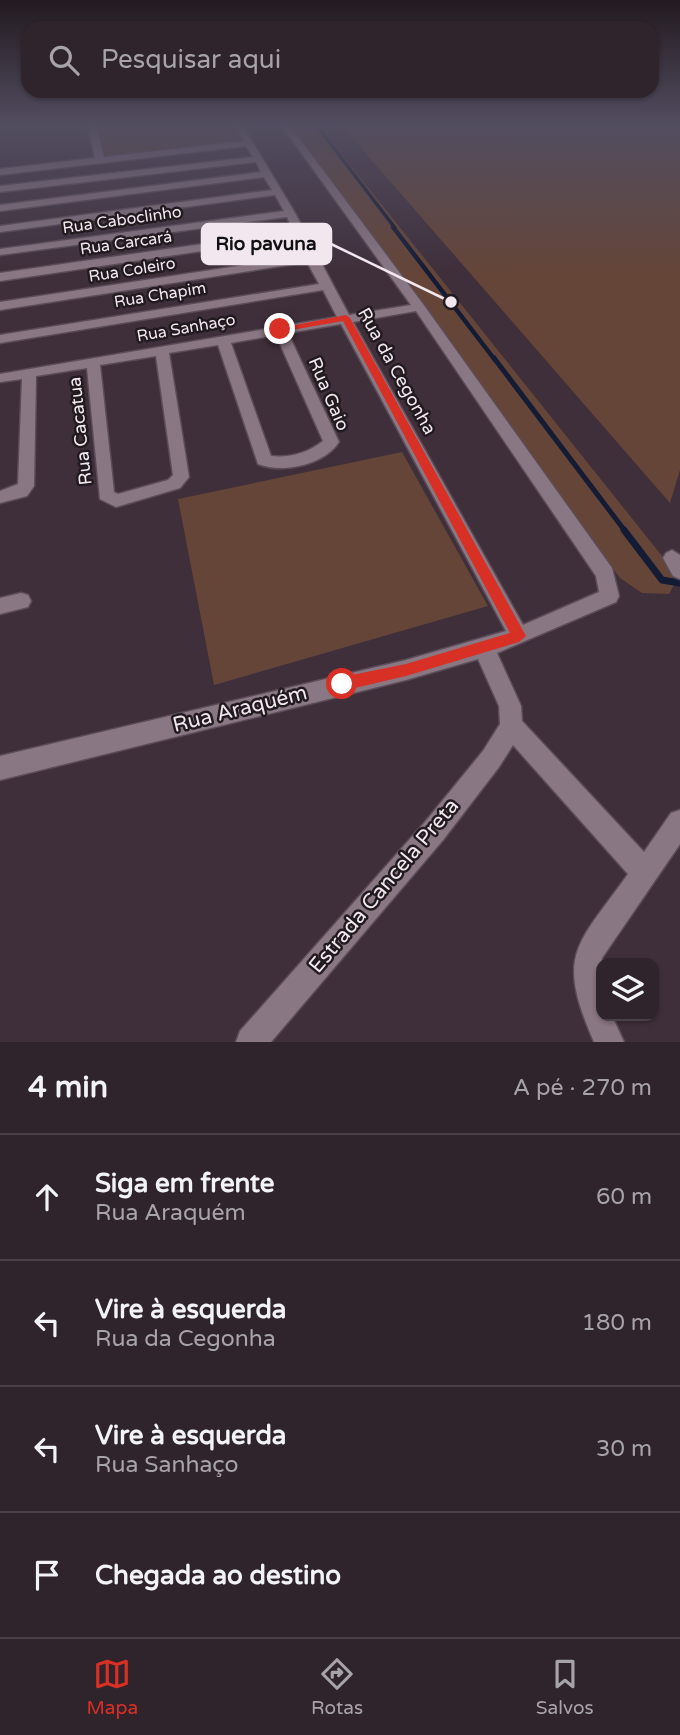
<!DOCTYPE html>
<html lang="pt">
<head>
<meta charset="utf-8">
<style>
  body { margin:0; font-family:"Varela Round",sans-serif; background:#3b2f38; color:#f1f3f6 }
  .controls { position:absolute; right:21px; bottom:21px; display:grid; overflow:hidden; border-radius:14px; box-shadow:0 2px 5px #0004 }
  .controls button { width:63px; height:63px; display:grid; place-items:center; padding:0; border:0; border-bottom:2px solid #4a4048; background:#2f232c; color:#f1f3f6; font:35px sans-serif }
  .stop { position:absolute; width:21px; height:21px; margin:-16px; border:5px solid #d93025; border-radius:50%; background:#fff }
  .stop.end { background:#d93025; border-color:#fff; box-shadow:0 2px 7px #0008 }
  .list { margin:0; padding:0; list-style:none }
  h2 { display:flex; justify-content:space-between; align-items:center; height:91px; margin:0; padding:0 28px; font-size:30px }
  h2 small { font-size:23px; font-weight:400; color:#a7a4a9 }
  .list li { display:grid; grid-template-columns:46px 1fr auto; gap:21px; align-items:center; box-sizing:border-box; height:126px; padding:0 28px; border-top:2px solid #4a4048 }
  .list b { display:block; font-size:26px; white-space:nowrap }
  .list p { margin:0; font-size:23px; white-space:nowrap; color:#a7a4a9 }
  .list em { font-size:23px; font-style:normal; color:#a7a4a9 }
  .icon { flex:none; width:38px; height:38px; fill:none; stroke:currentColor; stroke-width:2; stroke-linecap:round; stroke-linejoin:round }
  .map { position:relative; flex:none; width:680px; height:1042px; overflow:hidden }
  .search { position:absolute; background:#2f232c; box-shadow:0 2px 5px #0004; left:21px; right:21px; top:21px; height:77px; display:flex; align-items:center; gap:18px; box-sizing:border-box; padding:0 24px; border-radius:21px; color:#a7a4a9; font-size:26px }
  .sheet { height:595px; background:#2f232c }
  nav { display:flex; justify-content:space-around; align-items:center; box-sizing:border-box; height:98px; border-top:2px solid #4a4048; background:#2f232c; font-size:19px; color:#a7a4a9 }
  nav a { display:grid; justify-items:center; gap:4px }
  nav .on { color:#d93025 }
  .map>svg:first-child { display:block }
  .green { fill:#644538 }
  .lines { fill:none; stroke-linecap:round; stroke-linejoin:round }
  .stream-far3 { stroke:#141c35; stroke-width:3.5 }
  .stream-far2 { stroke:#141c35; stroke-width:4.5 }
  .stream-far1 { stroke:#141c35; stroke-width:5 }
  .stream { stroke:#141c35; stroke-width:7 }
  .minor-casing { stroke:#5b4d57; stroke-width:3 }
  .minor { fill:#8a7784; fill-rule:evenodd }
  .route { fill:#d93025 }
  .labels { text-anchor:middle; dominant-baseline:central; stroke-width:5; stroke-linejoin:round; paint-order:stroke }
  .far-street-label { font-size:16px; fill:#f2e7ef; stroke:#211a1f }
  .street-label { font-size:18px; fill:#f2e7ef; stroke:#211a1f }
  .near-street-label { font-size:21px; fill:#f2e7ef; stroke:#211a1f }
  .leader { fill:none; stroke:#f2e7ef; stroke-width:2.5 }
  .callout-dot { fill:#f2e7ef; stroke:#211a1f; stroke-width:2.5 }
  .callout { fill:#f2e7ef; stroke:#f2e7ef; stroke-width:2.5 }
  .callout-label { font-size:19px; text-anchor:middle; font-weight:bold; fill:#111 }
</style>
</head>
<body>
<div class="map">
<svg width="680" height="1042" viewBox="0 0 680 1042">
  <rect width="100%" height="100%" fill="#3f2f3b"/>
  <g class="green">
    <polygon points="94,126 237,126 245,143 102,160"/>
    <polygon points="289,126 319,126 670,566 674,585 669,594 642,593 620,578"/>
    <polygon points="342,126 680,126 680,470 670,503"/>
    <polygon points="402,452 488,606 214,685 178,499"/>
  </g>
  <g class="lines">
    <polyline class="stream-far3" points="317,126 395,228"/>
    <polyline class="stream-far2" points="393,227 495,360"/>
    <polyline class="stream-far1" points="494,358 625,531"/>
    <polyline class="stream" points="624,530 662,580 680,583"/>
    <defs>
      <g id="minor">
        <path d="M 88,126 L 96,126 L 104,157 L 244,141 L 235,126 L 243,126 L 295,213 L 349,315 L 411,305 L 282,126 L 290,126 L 423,304 L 612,568 L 619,596 L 616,602 L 497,653 L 521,706 L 522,721 L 644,852 L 671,813 L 680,810 L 680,844 L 602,958 L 601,1016 L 612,1016 L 624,1042 L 594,1042 C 555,953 577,946 628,874 L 513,745 L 499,767 L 443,840 L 271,1042 L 236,1042 L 240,1031 L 425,822 L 483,751 L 500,724 L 499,706 L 478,659 L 406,680 L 0,780 L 0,756 L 406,660 L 506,631 L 341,324 L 288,333 L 339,442 C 324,465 283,474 258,464 L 218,345 L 169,353 L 189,477 L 180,488 L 116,507 L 100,499 L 87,368 L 36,376 L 34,486 L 27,496 L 0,503 L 0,491 L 18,484 L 22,379 L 0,382 L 0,374 L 337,317 L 323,290 L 0,343 L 0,335 L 319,284 L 307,262 L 0,310 L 0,302 L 304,256 L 296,237 L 0,281 L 0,273 L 293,231 L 287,217 L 0,255 L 0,249 L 284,211 L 275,195 L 0,232 L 0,226 L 272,190 L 264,177 L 0,211 L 0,205 L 261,172 L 256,162 L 0,192 L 0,186 L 253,157 L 246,146 L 0,175 L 0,169 L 95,158 ZM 416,311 L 596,576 L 599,592 L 523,625 L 353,322 ZM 276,335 L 323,441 C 308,453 289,458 271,456 L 231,343 ZM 156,356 L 173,475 L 168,480 L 118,494 L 114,492 L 100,365 Z"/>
        <polygon points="672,550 680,555 680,579 673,576 663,558 666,553"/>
        <polygon points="21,593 28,595 31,601 28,607 0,614 0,598"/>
      </g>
    </defs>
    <use href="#minor" class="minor-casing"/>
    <use href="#minor" class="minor"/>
  </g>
  <linearGradient id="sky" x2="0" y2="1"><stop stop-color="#231a20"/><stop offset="0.46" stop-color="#524d60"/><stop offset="1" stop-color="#524d60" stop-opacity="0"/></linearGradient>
  <rect width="680" height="272" fill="url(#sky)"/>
  <polygon class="route" points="346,315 350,318 526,636 519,642 406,676 342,691 335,684 342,677 406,664 510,633 343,321 280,332 275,329"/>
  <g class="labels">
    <g class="far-street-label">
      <text transform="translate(122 220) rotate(-8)">Rua Caboclinho</text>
      <text transform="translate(126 243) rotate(-8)">Rua Carcará</text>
      <text transform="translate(132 270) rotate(-9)">Rua Coleiro</text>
      <text transform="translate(160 295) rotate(-9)">Rua Chapim</text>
      <text transform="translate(186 328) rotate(-10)">Rua Sanhaço</text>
    </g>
    <g class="street-label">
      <text transform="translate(397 371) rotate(61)">Rua da Cegonha</text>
      <text transform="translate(329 394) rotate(67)">Rua Gaio</text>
      <text transform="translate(80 431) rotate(-96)">Rua Cacatua</text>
    </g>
    <g class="near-street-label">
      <text transform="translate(240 709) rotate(-14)">Rua Araquém</text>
      <text transform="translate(384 886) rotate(-50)">Estrada Cancela Preta</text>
    </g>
  </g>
  <path class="leader" d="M451 302L331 244"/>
  <circle class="callout-dot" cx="451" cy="302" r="7"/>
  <rect class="callout" x="202" y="224" width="129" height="40" rx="7"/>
  <g class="callout-label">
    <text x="266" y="250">Rio pavuna</text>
  </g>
</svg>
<div class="controls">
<button><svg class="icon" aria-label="layers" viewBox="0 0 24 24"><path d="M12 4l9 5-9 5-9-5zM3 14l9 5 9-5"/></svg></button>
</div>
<div class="stop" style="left:342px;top:684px"></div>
<div class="stop end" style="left:280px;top:329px"></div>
<div class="search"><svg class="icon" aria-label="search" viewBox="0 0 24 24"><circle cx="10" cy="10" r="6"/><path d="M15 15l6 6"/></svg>Pesquisar aqui</div>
</div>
<section class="sheet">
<h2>4 min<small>A pé · 270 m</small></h2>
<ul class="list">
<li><svg class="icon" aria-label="ahead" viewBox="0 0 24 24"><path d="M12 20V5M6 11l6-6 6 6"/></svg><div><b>Siga em frente</b><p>Rua Araquém</p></div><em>60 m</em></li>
<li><svg class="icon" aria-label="left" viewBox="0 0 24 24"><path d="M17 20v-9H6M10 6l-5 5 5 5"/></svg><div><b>Vire à esquerda</b><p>Rua da Cegonha</p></div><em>180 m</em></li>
<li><svg class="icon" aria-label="left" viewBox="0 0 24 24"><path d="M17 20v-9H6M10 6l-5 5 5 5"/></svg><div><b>Vire à esquerda</b><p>Rua Sanhaço</p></div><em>30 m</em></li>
<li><svg class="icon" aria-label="arrive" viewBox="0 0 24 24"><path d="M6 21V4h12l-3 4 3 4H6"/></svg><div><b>Chegada ao destino</b></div></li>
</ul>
</section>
<nav>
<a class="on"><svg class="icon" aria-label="map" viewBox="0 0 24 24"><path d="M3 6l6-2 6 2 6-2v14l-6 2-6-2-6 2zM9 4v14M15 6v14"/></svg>Mapa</a>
<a><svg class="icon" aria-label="directions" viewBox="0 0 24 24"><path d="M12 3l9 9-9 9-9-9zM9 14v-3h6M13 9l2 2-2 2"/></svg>Rotas</a>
<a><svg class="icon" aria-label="saved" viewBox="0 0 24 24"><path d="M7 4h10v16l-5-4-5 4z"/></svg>Salvos</a>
</nav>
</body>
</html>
